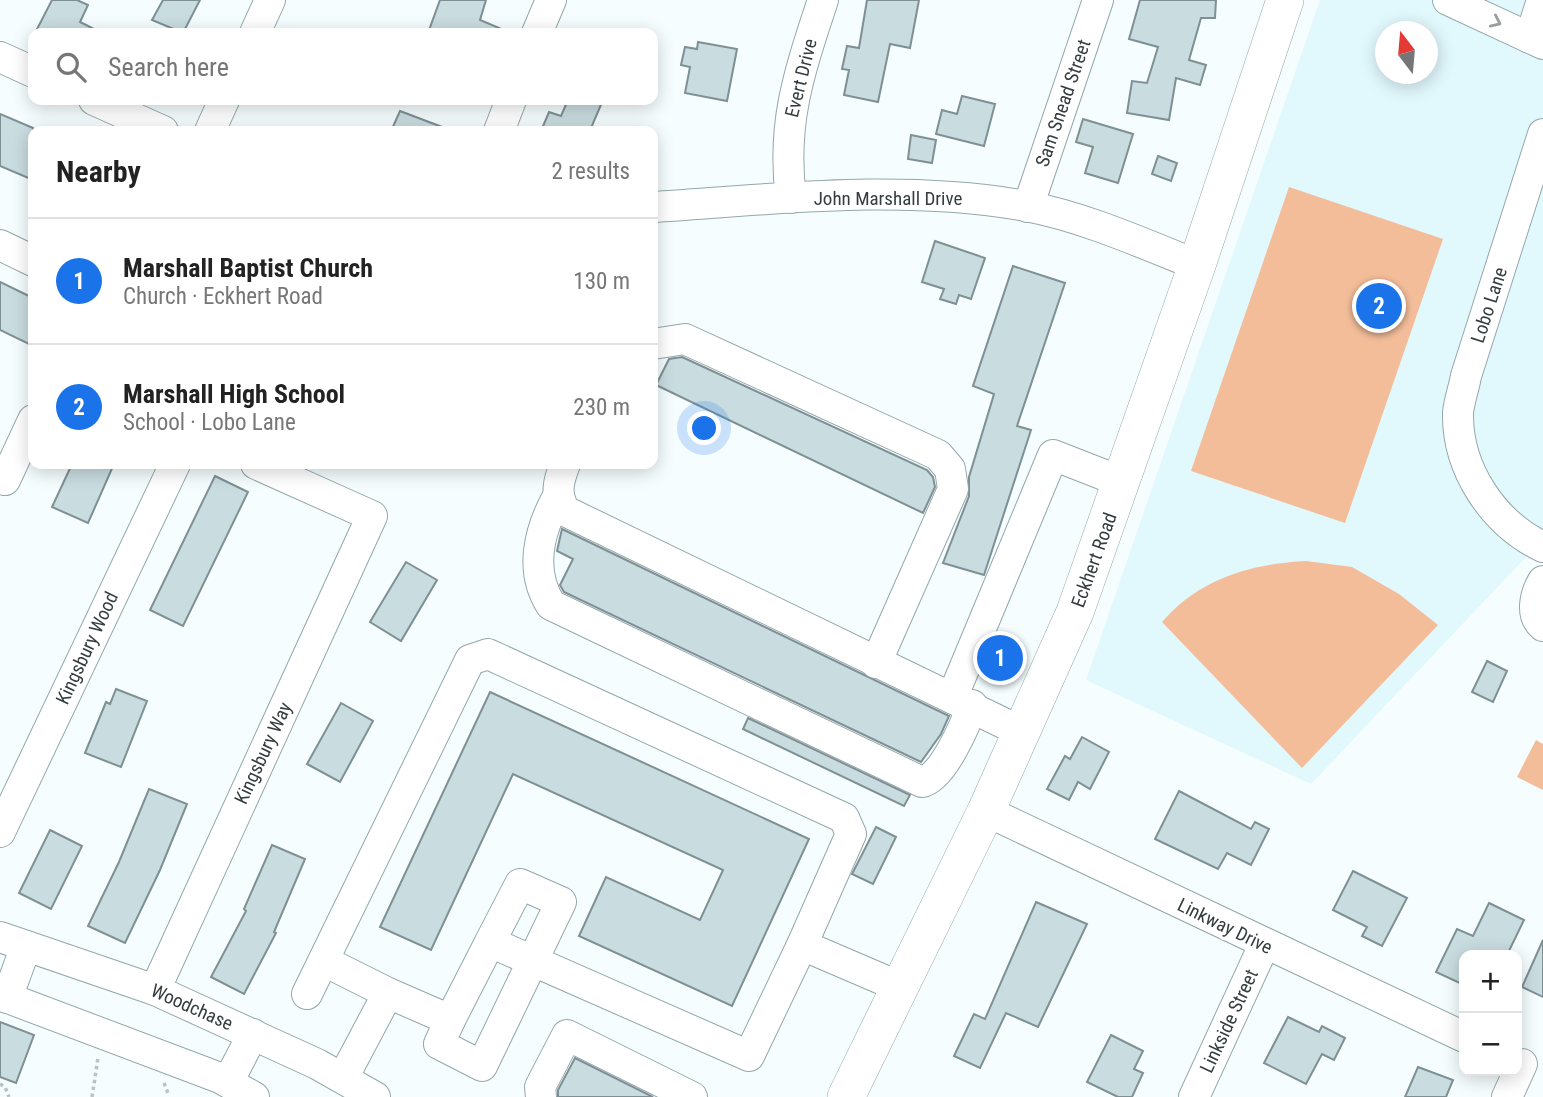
<!DOCTYPE html>
<html lang="en">
<head>
<meta charset="utf-8">
<style>
  body { margin:0; font-family:"Roboto Condensed",sans-serif; background:#f2f2f2; color:#222 }
  .controls { position:absolute; right:21px; bottom:21px; display:grid; overflow:hidden; border-radius:14px; box-shadow:0 4px 18px #0003 }
  .controls button { width:63px; height:63px; display:grid; place-items:center; padding:0; border:0; border-bottom:2px solid #e0e0e0; background:#fff; color:#222; font:35px sans-serif }
  .compass { position:absolute; left:1375px; top:21px; width:63px; height:63px; border-radius:50%; background:#fff; box-shadow:0 4px 18px #0003; rotate:344deg }
  .you { position:absolute; left:705px; top:429px; width:24px; height:24px; margin:-18px; border:5px solid #fff; border-radius:50%; background:#1a73e8; box-shadow:0 0 0 10px #1a73e833 }
  .badge { display:grid; place-items:center; width:46px; height:46px; border-radius:50%; background:#1a73e8; color:#fff; font-size:23px; font-weight:700 }
  .pin { position:absolute; translate:-50% -50%; border:4px solid #fff; box-shadow:0 2px 7px #0006 }
  .list { margin:0; padding:0; list-style:none }
  h2 { display:flex; justify-content:space-between; align-items:center; height:91px; margin:0; padding:0 28px; font-size:30px }
  h2 small { font-size:23px; font-weight:400; color:#767676 }
  .list li { display:grid; grid-template-columns:46px 1fr auto; gap:21px; align-items:center; box-sizing:border-box; height:126px; padding:0 28px; border-top:2px solid #e0e0e0 }
  .list b { display:block; font-size:26px; white-space:nowrap }
  .list p { margin:0; font-size:23px; white-space:nowrap; color:#767676 }
  .list em { font-size:23px; font-style:normal; color:#767676 }
  .icon { flex:none; width:38px; height:38px; fill:none; stroke:currentColor; stroke-width:2; stroke-linecap:round; stroke-linejoin:round }
  .map { position:relative; flex:none; width:1543px; height:1097px; overflow:hidden }
  .search { position:absolute; background:#fff; box-shadow:0 4px 18px #0003; left:28px; top:28px; width:630px; height:77px; display:flex; align-items:center; gap:18px; box-sizing:border-box; padding:0 24px; border-radius:14px; color:#767676; font-size:26px }
  .panel { position:absolute; background:#fff; box-shadow:0 4px 18px #0003; left:28px; top:126px; width:630px; height:343px; border-radius:14px }
  .map>svg:first-child { display:block }
  .built { fill:#e1f8fd; fill-rule:evenodd }
  .green { fill:#f3bd9a }
  .building { fill:#c9dce0; stroke:#7e9094; stroke-width:2 }
  .lines { fill:none; stroke-linecap:round; stroke-linejoin:round }
  .minor-casing { stroke:#94a7ab; stroke-width:32 }
  .major-casing { stroke:#94a7ab; stroke-width:38 }
  .path { stroke:#bac2c4; stroke-width:3.5; stroke-dasharray:3.5 3.5; stroke-linecap:butt }
  .minor { stroke:#fff; stroke-width:30 }
  .major { stroke:#fff; stroke-width:37 }
  .oneway { stroke:#9a9e9f }
  .labels { text-anchor:middle; dominant-baseline:central; stroke-width:6; stroke-linejoin:round; paint-order:stroke }
  .street-label { font-size:19px; fill:#353d3f; stroke:#fff }
</style>
</head>
<body>
<div class="map">
<svg width="1543" height="1097" viewBox="0 0 1543 1097">
  <rect width="100%" height="100%" fill="#f5fdff"/>
  <path class="built" d="M 1320,0 L 1543,0 L 1543,539 L 1311,784 L 1086,680 ZM 1386,32 L 1428,32 L 1428,74 L 1386,74 Z"/>
  <g class="green">
    <polygon points="1289,187 1443,239 1345,523 1191,471"/>
    <path d="M 1306,561 L 1352,567 L 1399,594 L 1438,625 L 1302,768 L 1162,622 C 1199,579 1250,564 1306,561 Z"/>
    <polygon points="1536,740 1543,744 1543,790 1517,777"/>
  </g>
  <g class="building">
    <polygon points="52,0 77,0 88,5 80,22 102,33 35,33"/>
    <polygon points="163,0 200,0 183,33 152,20"/>
    <polygon points="440,0 486,0 480,20 511,33 428,33"/>
    <polygon points="867,0 919,0 910,48 890,44 878,102 844,95 849,70 842,69 847,46 859,48"/>
    <polygon points="1140,0 1216,0 1215,18 1201,18 1189,60 1206,65 1200,85 1176,78 1169,120 1127,113 1132,81 1147,83 1158,47 1129,39"/>
    <polygon points="698,42 737,49 727,101 685,93 690,67 681,65 685,47 697,49"/>
    <polygon points="962,96 995,104 984,146 936,134 942,110 957,114"/>
    <polygon points="568,100 603,100 591,128 596,131 541,131 549,112 561,116"/>
    <polygon points="400,111 450,130 449,131 391,131"/>
    <polygon points="0,114 33,128 33,180 0,166"/>
    <polygon points="1083,119 1133,134 1118,183 1085,173 1093,147 1076,142"/>
    <polygon points="911,135 936,140 932,163 908,159"/>
    <polygon points="1158,156 1177,163 1171,181 1152,174"/>
    <polygon points="935,241 985,258 971,299 959,295 956,304 940,299 944,289 922,282"/>
    <polygon points="1013,266 1065,283 1017,426 1031,430 984,575 943,563 969,496 969,477 994,394 973,386"/>
    <polygon points="0,282 33,298 33,346 0,330"/>
    <polygon points="682,357 927,470 933,477 935,487 923,513 656,385 669,359"/>
    <polygon points="72,464 114,464 88,523 52,507"/>
    <polygon points="215,476 248,492 183,626 150,610"/>
    <polygon points="562,529 949,716 941,734 921,762 564,592 560,585 573,559 557,551"/>
    <polygon points="406,562 437,580 401,641 370,622"/>
    <polygon points="1487,661 1507,671 1493,702 1472,692"/>
    <polygon points="116,689 147,701 121,767 85,753 106,702 110,704"/>
    <polygon points="490,692 809,839 732,1006 579,936 606,877 700,920 723,870 513,774 431,950 380,927"/>
    <polygon points="341,703 373,721 340,782 307,764"/>
    <polygon points="748,718 910,795 904,806 743,729"/>
    <polygon points="1082,737 1109,752 1090,789 1078,782 1069,800 1047,789 1065,756 1070,759"/>
    <polygon points="149,789 187,804 160,870 125,943 88,926 119,862"/>
    <polygon points="1179,791 1251,829 1255,822 1269,829 1251,865 1227,853 1218,869 1155,839"/>
    <polygon points="876,827 896,837 873,884 852,874"/>
    <polygon points="50,830 82,846 51,909 19,893"/>
    <polygon points="272,845 305,859 274,932 276,933 244,994 211,977 246,911 244,909"/>
    <polygon points="1353,871 1407,898 1382,946 1362,936 1367,927 1333,910"/>
    <polygon points="1036,902 1087,924 1038,1027 1006,1013 980,1068 954,1056 974,1014 985,1019"/>
    <polygon points="1489,903 1524,920 1507,955 1464,955 1464,985 1436,972 1457,929 1473,936"/>
    <polygon points="1543,940 1543,997 1522,987"/>
    <polygon points="1288,1017 1319,1032 1322,1026 1345,1038 1334,1060 1322,1054 1306,1084 1264,1063"/>
    <polygon points="0,1022 34,1035 16,1083 0,1077"/>
    <polygon points="1111,1035 1143,1051 1134,1069 1143,1073 1132,1097 1118,1097 1087,1082"/>
    <polygon points="575,1058 653,1097 558,1097 558,1090"/>
    <polygon points="1418,1067 1453,1080 1446,1097 1405,1097"/>
  </g>
  <g class="lines">
    <defs>
      <g id="minor">
        <polyline points="1448,0 1543,44"/>
        <polyline points="255,33 270,0"/>
        <polyline points="537,33 551,0"/>
        <polyline points="1530,38 1542,0"/>
        <polyline points="0,57 33,72"/>
        <polyline points="94,100 163,131"/>
        <polyline points="210,131 224,100"/>
        <polyline points="499,131 511,100"/>
        <path d="M 1543,134 L 1466,376 C 1464,388 1459,401 1458,413 C 1457,469 1493,523 1543,547"/>
        <path d="M 791,198 C 781,123 800,70 823,0"/>
        <path d="M 653,207 C 776,199 903,184 1026,206 C 1084,217 1142,243 1197,265"/>
        <polyline points="1028,207 1098,0"/>
        <polyline points="0,245 33,261"/>
        <polyline points="653,344 685,339 938,455 950,469 953,489 876,663"/>
        <path d="M 565,464 C 558,482 555,494 565,511 L 1022,732"/>
        <polyline points="0,478 5,480 33,420"/>
        <path d="M 557,498 C 539,531 529,571 551,605 L 922,782 C 942,779 966,724 972,705"/>
        <path d="M 1543,581 C 1535,594 1530,615 1543,626"/>
        <polyline points="952,698 1053,455 1122,482"/>
        <polyline points="986,811 1464,1037"/>
        <polyline points="0,832 175,464"/>
        <polyline points="0,937 155,990 317,1064 375,1097"/>
        <polyline points="324,961 388,993 343,1078"/>
        <polyline points="155,990 372,516 256,464"/>
        <polyline points="388,993 450,1020 490,942 749,1056 802,945"/>
        <polyline points="307,994 470,660 488,654 844,818 851,834 802,945 900,987"/>
        <polyline points="0,995 220,1078 254,1097"/>
        <polyline points="7,998 26,946"/>
        <polyline points="450,1020 439,1044 482,1066 561,902 520,884 490,942"/>
        <polyline points="228,1082 253,1034"/>
        <polyline points="541,1097 540,1087 567,1035 692,1097"/>
        <polyline points="1194,1097 1264,945"/>
        <polyline points="1507,1097 1522,1064"/>
      </g>
      <polyline id="major" points="846,1097 986,811 1075,612 1197,265 1285,0"/>
    </defs>
    <use href="#minor" class="minor-casing"/>
    <use href="#major" class="major-casing"/>
    <g class="path">
      <polyline points="164,1083 168,1093"/>
      <polyline points="0,1084 5,1087 9,1097"/>
      <polyline points="92,1097 98,1058"/>
    </g>
    <use href="#minor" class="minor"/>
    <use href="#major" class="major"/>
  </g>
  <defs><path id="oneway-chevron" d="M-2-3.5L2.5 0L-2 3.5" fill="none" stroke-width="1.6" stroke-linecap="round" stroke-linejoin="round" transform="scale(1.75)"/></defs>
  <use class="oneway" href="#oneway-chevron" transform="translate(1496 22) rotate(25)"/>
  <g class="labels">
    <g class="street-label">
      <text transform="translate(801 78) rotate(-76)">Evert Drive</text>
      <text transform="translate(1063 103) rotate(-71)">Sam Snead Street</text>
      <text x="888" y="198">John Marshall Drive</text>
      <text transform="translate(1489 305) rotate(-72)">Lobo Lane</text>
      <text transform="translate(1094 560) rotate(-70)">Eckhert Road</text>
      <text transform="translate(87 648) rotate(-65)">Kingsbury Wood</text>
      <text transform="translate(263 753) rotate(-65)">Kingsbury Way</text>
      <text transform="translate(1225 926) rotate(26)">Linkway Drive</text>
      <text transform="translate(192 1007) rotate(24)">Woodchase</text>
      <text transform="translate(1229 1021) rotate(-65)">Linkside Street</text>
    </g>
  </g>
</svg>
<div class="controls">
<button>+</button>
<button>−</button>
</div>
<svg class="compass" viewBox="-18 -18 36 36"><path d="M0-13l5 13h-10z" fill="#e53935"/><path d="M0 13l5-13h-10z" fill="#767676"/></svg>
<div class="you"></div>
<div class="pin badge" style="left:1000px;top:658px">1</div>
<div class="pin badge" style="left:1379px;top:306px">2</div>
<div class="search"><svg class="icon" aria-label="search" viewBox="0 0 24 24"><circle cx="10" cy="10" r="6"/><path d="M15 15l6 6"/></svg>Search here</div>
<section class="panel">
<h2>Nearby<small>2 results</small></h2>
<ul class="list">
<li><span class="badge">1</span><div><b>Marshall Baptist Church</b><p>Church · Eckhert Road</p></div><em>130 m</em></li>
<li><span class="badge">2</span><div><b>Marshall High School</b><p>School · Lobo Lane</p></div><em>230 m</em></li>
</ul>
</section>
</div>
</body>
</html>
